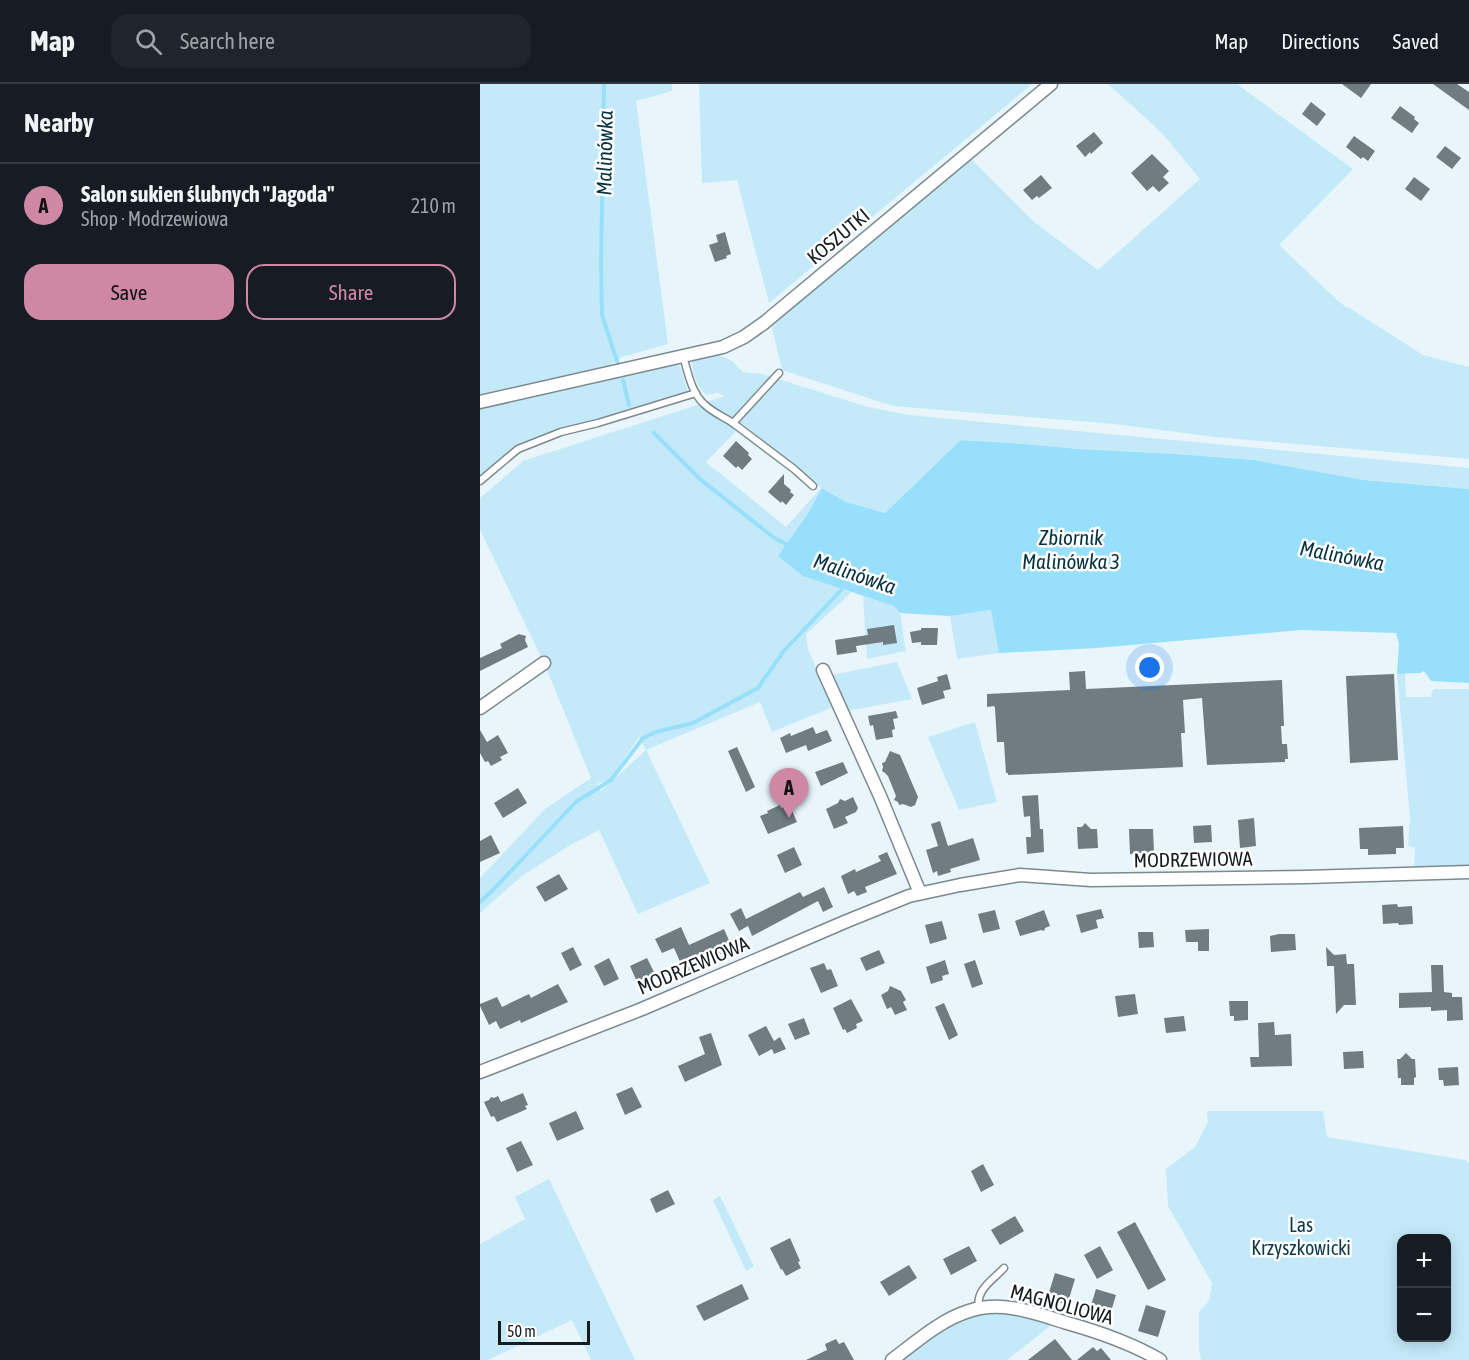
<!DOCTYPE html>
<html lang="en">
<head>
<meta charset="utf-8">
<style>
  body { margin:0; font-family:"Asap Condensed",sans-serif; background:#20242c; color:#f1f3f6 }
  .controls { position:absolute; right:18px; bottom:18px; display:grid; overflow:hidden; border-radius:12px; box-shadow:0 3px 15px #0003 }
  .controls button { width:54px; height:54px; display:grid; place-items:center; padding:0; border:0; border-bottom:2px solid #363941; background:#171b24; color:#f1f3f6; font:30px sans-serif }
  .scale { position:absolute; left:18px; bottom:15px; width:92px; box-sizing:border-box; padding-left:6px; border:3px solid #161b1d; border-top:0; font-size:16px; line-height:21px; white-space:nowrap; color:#161b1d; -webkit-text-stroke:4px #fff; paint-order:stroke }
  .you { position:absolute; left:670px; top:584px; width:21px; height:21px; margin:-15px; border:4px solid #fff; border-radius:50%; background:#1a73e8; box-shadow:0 0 0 9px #1a73e833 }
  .badge { display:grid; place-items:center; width:39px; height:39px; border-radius:50%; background:#ce88a4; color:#111; font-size:20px; font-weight:700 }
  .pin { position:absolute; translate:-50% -50px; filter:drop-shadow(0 2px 3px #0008) }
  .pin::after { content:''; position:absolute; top:32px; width:21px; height:18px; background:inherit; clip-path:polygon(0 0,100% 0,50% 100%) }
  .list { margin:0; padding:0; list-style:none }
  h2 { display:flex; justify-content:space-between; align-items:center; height:78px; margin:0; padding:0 24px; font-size:26px }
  h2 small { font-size:20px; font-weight:400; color:#9ea1a6 }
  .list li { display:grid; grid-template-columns:39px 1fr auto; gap:18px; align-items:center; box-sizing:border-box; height:84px; padding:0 24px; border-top:2px solid #363941 }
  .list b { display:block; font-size:22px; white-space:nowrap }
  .list p { margin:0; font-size:20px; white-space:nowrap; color:#9ea1a6 }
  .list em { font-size:20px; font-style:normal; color:#9ea1a6 }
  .actions { display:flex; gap:12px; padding:18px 24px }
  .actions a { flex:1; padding:14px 0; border:2px solid #ce88a4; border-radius:18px; text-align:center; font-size:21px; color:#ce88a4 }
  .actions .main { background:#ce88a4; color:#111 }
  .icon { flex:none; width:33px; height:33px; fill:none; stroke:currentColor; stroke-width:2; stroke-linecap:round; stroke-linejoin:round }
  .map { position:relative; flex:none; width:989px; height:1276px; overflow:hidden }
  header { display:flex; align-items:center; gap:36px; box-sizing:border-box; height:84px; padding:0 30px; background:#171b24; border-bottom:2px solid #363941 }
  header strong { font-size:28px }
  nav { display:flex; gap:33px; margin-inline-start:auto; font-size:21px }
  .search { width:420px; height:54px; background:#20242c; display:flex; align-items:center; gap:15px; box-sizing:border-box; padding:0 21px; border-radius:18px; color:#9ea1a6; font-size:22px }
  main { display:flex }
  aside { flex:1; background:#171b24 }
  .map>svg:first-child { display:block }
  .green { fill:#c4eaf9; fill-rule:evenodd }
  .water { fill:#98dffb }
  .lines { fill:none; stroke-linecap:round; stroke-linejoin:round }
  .stream { stroke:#98dffb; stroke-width:4 }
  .building { fill:#6f7c81 }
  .lane-casing { stroke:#7c898e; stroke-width:9 }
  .street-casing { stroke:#7c898e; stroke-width:15 }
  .lane { stroke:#fff; stroke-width:6 }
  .street { stroke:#fff; stroke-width:12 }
  .labels { text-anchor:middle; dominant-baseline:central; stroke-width:5; stroke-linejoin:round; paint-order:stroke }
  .street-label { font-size:20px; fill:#161b1d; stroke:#fff }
  .park-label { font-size:20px; fill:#0f3948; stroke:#fff }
  .water-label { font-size:21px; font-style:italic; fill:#053240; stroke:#fff }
</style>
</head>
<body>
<header>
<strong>Map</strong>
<div class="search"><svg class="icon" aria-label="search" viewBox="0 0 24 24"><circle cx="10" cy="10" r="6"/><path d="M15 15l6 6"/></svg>Search here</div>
<nav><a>Map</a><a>Directions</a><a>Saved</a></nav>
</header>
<main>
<aside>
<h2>Nearby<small></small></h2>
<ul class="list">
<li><span class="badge">A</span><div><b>Salon sukien ślubnych &quot;Jagoda&quot;</b><p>Shop · Modrzewiowa</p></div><em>210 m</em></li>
</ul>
<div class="actions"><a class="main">Save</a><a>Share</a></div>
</aside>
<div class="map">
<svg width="989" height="1276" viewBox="0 0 989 1276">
  <rect width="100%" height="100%" fill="#e8f6fc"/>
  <g class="green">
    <polygon points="0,0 192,0 192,7 156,17 188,260 142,273 129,282 0,316"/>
    <polygon points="219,0 552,0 289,219 257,96 222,99"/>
    <polygon points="628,0 757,0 873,85 799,161 855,214 867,224 868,223 943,271 989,283 989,375 735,353 634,340 413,322 302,286 292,243 351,190 490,74 553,137 618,186 720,95 681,48"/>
    <path d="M 237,270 L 252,277 L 263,288 L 282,290 L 388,323 L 429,331 L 989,384 L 989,405 L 884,396 L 774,376 L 696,370 L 599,365 L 544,360 L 482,356 L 405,429 L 366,418 L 342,404 L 329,428 L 353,501 L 371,509 L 326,550 L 328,565 L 353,623 L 292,648 L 280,618 L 166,666 L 230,799 L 158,830 L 119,746 L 87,763 L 43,791 L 0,829 L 0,794 L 65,725 L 111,694 L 65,581 L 0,446 L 0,414 L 43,377 L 245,312 L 237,309 L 226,311 C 217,302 210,286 213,275 ZM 263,340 L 341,404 L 306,443 L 226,378 ZM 159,653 L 166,666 L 121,707 L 117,700 L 130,695 Z"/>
    <polygon points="196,278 201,285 208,309 157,323 58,352 35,363 0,392 0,322"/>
    <polygon points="383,512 414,522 420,529 426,567 387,575"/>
    <polygon points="512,526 519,569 477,575 470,532"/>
    <polygon points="417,578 432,615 367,627 352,591"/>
    <polygon points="925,589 926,613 951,613 952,607 955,605 989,605 989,783 934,783 935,764 928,762 930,733 917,590"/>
    <polygon points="495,638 517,718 479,726 448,653"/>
    <path d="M 727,1027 L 843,1027 L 847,1053 L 985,1076 L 989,1079 L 989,1276 L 721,1276 L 719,1265 L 719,1228 L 729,1217 L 732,1199 L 688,1122 L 686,1085 L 715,1063 L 728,1038 ZM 966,1154 L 966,1254 L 922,1254 L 922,1154 Z"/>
    <polygon points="69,1095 155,1276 111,1276 92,1236 8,1276 0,1276 0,1160 45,1135 35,1113"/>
    <polygon points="240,1112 274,1182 266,1187 233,1116"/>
    <polygon points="498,1213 578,1236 527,1276 417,1276"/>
  </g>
  <polygon class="water" points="481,356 544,360 599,365 696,370 774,376 884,396 989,405 989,599 951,597 944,587 940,589 917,590 919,560 916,549 821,546 617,564 519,569 511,526 470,532 420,529 414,522 323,492 298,472 329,428 342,404 366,418 405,429"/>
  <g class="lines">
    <g class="stream">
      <polyline points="124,0 121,181 122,231 138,280"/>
      <polyline points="143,296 149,321"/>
      <polyline points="174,349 220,395 293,453 309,462"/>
      <polyline points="0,818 13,806 96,718 131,696 163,654 176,648 213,639 278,604 303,568 364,503"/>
    </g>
  </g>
  <g class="building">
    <polygon points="862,0 891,0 881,14"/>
    <polygon points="953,0 977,0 989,8 989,26"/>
    <polygon points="831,18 846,30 837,42 822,30"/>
    <polygon points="920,22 935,33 934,35 939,39 932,49 911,34"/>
    <polygon points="614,48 623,59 611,70 610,68 605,73 596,62"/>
    <polygon points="874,52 895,67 888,77 883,73 881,75 866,63"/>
    <polygon points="965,62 981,74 972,85 956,73"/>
    <polygon points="672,70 689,87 683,93 689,99 679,108 673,102 667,107 651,89"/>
    <polygon points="561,91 572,104 559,114 557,112 552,116 543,106"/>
    <polygon points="934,93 950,105 941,117 925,105"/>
    <polygon points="245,148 251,170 246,172 247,174 235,178 229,161 238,158 236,151"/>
    <polygon points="256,357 269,369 268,371 272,375 262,386 258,382 256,384 243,372"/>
    <polygon points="304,390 304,400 311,406 310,408 314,411 306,421 302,417 301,419 288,408"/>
    <polygon points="414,541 417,559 403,561 403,558 376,562 377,568 357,571 355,556 388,551 387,545"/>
    <polygon points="441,544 458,544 457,561 441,561 441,558 432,559 430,548 441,546"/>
    <polygon points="39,550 46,552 45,556 48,563 0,587 0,574 22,564 20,560"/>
    <polygon points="605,587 606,605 802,596 804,642 801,642 802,660 807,660 808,675 805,675 805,678 727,681 722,614 703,616 705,649 701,649 703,683 528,691 528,689 526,689 524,658 517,658 515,624 514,622 507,623 507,610 590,606 589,588"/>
    <polygon points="467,590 471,605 463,607 465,614 442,621 437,604 458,597 457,593"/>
    <polygon points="914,590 918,676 870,679 866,592"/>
    <polygon points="416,627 418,634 413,635 415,645 412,646 413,653 396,656 393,641 390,642 388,632"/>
    <polygon points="333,643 336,650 347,646 352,657 328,667 326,661 306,669 300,654 310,649 311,652"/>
    <polygon points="0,646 7,658 18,651 28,669 20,673 22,676 11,682 8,677 5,678 0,669"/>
    <polygon points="257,663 275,703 266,708 248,667"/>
    <polygon points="410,667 420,671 438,713 435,721 431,723 423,720 419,721 418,718 414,716 416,712 408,692 405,689 402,687 403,683 402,679 405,678"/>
    <polygon points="363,678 368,689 341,702 335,688"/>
    <polygon points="38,704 47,719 23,734 14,719"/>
    <polygon points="558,711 560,745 563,745 564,768 547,770 546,753 551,753 550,732 544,733 542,712"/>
    <polygon points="373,713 378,724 376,728 365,733 368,739 354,745 346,725 358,719 360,715 365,717"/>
    <polygon points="309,720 317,738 288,750 280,732 288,729 287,727 300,721 301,724"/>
    <polygon points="774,734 776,762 760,764 758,736"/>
    <polygon points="460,737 468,762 493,754 500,776 470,785 471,788 458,792 457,787 453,789 446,766 458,762 451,740"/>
    <polygon points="605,739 611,745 617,745 618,764 598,765 597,743 602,743"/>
    <polygon points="731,741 732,758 714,759 713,742"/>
    <polygon points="923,742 924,764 916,764 916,770 888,771 888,765 880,765 879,744"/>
    <polygon points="649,745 673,745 674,769 650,770"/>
    <polygon points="11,751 20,769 0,778 0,757"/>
    <polygon points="314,763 322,781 305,789 297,771"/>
    <polygon points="407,768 417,790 385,803 387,808 377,812 374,807 368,810 361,792 375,785 376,788 401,777 398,772"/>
    <polygon points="79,790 88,805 65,818 56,803"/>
    <polygon points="344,803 353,823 343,828 338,817 272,852 268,842 259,847 250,830 261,824 266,835 320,808 323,813"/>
    <polygon points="917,820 918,823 932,822 933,840 919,841 918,839 903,840 902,821"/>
    <polygon points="621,825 624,834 616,836 618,844 601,849 596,831"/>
    <polygon points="515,826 520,845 503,849 498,830"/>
    <polygon points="564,826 570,842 565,844 564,847 561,846 540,852 535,837"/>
    <polygon points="462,837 467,855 450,860 445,841"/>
    <polygon points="201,843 209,861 244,845 251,861 239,867 241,870 218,880 219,884 205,889 194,864 182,869 175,855"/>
    <polygon points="729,845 729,867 718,867 718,858 706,858 705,846"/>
    <polygon points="658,848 673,848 674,863 659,864"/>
    <polygon points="799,850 815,850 816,866 791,868 790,852"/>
    <polygon points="93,863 102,881 90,887 81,869"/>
    <polygon points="846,863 854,871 866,870 867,880 874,880 876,921 864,921 856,930 854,882 847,882"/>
    <polygon points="399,866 405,879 386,887 380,874"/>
    <polygon points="129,874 139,895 124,902 114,882"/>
    <polygon points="167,874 175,890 157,898 150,882"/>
    <polygon points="465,876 469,890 462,892 463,896 451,900 446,883"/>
    <polygon points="495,876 503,900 492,904 484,880"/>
    <polygon points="344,879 347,886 351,885 358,902 341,909 330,884"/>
    <polygon points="951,881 963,881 964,908 972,909 972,913 982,913 983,936 967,937 967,926 951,927 951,923 919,924 919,909 952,908"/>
    <polygon points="78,900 88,918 41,939 40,936 20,945 16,937 9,941 0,922 0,920 17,913 22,923 49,910 51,914"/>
    <polygon points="410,902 421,907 426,916 423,918 427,926 415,931 411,923 407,925 401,911 408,907"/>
    <polygon points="655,910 658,930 638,933 635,912"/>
    <polygon points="371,915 383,937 376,940 377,944 367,949 365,945 363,946 353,924"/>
    <polygon points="749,917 768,917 768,936 754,937 754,932 750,932"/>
    <polygon points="464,919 478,951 469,956 455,923"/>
    <polygon points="704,932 706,947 686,949 684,934"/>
    <polygon points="324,934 330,950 315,956 308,940"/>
    <polygon points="794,938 795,951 811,950 812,982 771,983 770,973 779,973 778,939"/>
    <polygon points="286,942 294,957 300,953 306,965 294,970 292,965 279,972 268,951"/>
    <polygon points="231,949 242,981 205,998 198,982 225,970 219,953"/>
    <polygon points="883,967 884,984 864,985 863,968"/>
    <polygon points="926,969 932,975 935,975 936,993 934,994 934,1001 921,1001 921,994 918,994 917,975 920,975"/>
    <polygon points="978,983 979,1001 964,1002 963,996 959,996 958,984"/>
    <polygon points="152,1003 162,1023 145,1031 136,1010"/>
    <polygon points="43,1009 48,1021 45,1022 47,1025 17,1038 14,1032 11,1033 4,1018 9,1016 11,1013 14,1014 18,1012 21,1018"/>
    <polygon points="96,1027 104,1045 77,1057 69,1039"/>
    <polygon points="41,1057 53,1081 37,1088 26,1064"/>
    <polygon points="503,1080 514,1101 501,1108 491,1087"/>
    <polygon points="188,1106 195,1120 176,1129 170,1115"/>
    <polygon points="535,1132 544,1147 520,1161 511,1146"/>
    <polygon points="655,1138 686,1196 668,1206 637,1148"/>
    <polygon points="310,1154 320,1177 318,1178 321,1184 306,1192 302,1185 301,1186 290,1164"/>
    <polygon points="489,1162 497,1177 471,1191 463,1175"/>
    <polygon points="620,1162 633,1186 617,1195 604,1171"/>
    <polygon points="429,1181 437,1194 409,1212 400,1198"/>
    <polygon points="575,1189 595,1195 587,1221 567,1215"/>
    <polygon points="262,1200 269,1215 224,1237 216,1222"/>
    <polygon points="616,1205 636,1211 628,1237 608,1231"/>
    <polygon points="666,1221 686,1227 678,1253 658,1247"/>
    <polygon points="356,1255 359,1260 364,1258 374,1276 326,1276 347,1266 345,1260"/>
    <polygon points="575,1255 592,1276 548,1276"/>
    <polygon points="613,1263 617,1267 621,1264 631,1276 597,1276"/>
  </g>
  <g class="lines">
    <defs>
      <g id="lane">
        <path d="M 203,272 C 208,288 211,308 224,320 C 232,328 244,333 253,339"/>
        <polyline points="299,289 253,339 314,385 333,402"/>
        <polyline points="0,397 38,365 81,348 118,339 216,309"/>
        <path d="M 499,1224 C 495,1206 513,1196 524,1184"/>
      </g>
      <g id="street">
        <polyline points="0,318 243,263 264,253 284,239 571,0"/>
        <polyline points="343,586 400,712 440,809"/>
        <polyline points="0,624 64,579"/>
        <polyline points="0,988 162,925 367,837 429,812 480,801 540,791 611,796 826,793 989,788"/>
        <path d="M 412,1276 C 436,1258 460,1236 489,1227 C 522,1216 555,1229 587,1239 C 619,1248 651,1259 680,1276"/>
      </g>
    </defs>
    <use href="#lane" class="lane-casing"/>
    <use href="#street" class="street-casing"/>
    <use href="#lane" class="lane"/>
    <use href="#street" class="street"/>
  </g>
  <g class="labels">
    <g class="street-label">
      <text transform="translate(358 152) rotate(-40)">KOSZUTKI</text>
      <text transform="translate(713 775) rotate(-1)">MODRZEWIOWA</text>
      <text transform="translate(213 881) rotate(-23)">MODRZEWIOWA</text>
      <text transform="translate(582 1220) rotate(15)">MAGNOLIOWA</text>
    </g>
    <g class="park-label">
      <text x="821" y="1140">Las<tspan x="821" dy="23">Krzyszkowicki</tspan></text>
    </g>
    <g class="water-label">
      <text transform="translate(124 69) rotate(-89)">Malinówka</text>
      <text x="591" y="453">Zbiornik<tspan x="591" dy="24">Malinówka 3</tspan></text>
      <text transform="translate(862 471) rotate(11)">Malinówka</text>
      <text transform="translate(375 489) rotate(19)">Malinówka</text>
    </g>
  </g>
</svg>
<div class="controls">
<button>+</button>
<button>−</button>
</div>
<div class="scale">50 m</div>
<div class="you"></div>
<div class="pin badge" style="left:309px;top:734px">A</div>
</div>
</main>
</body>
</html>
